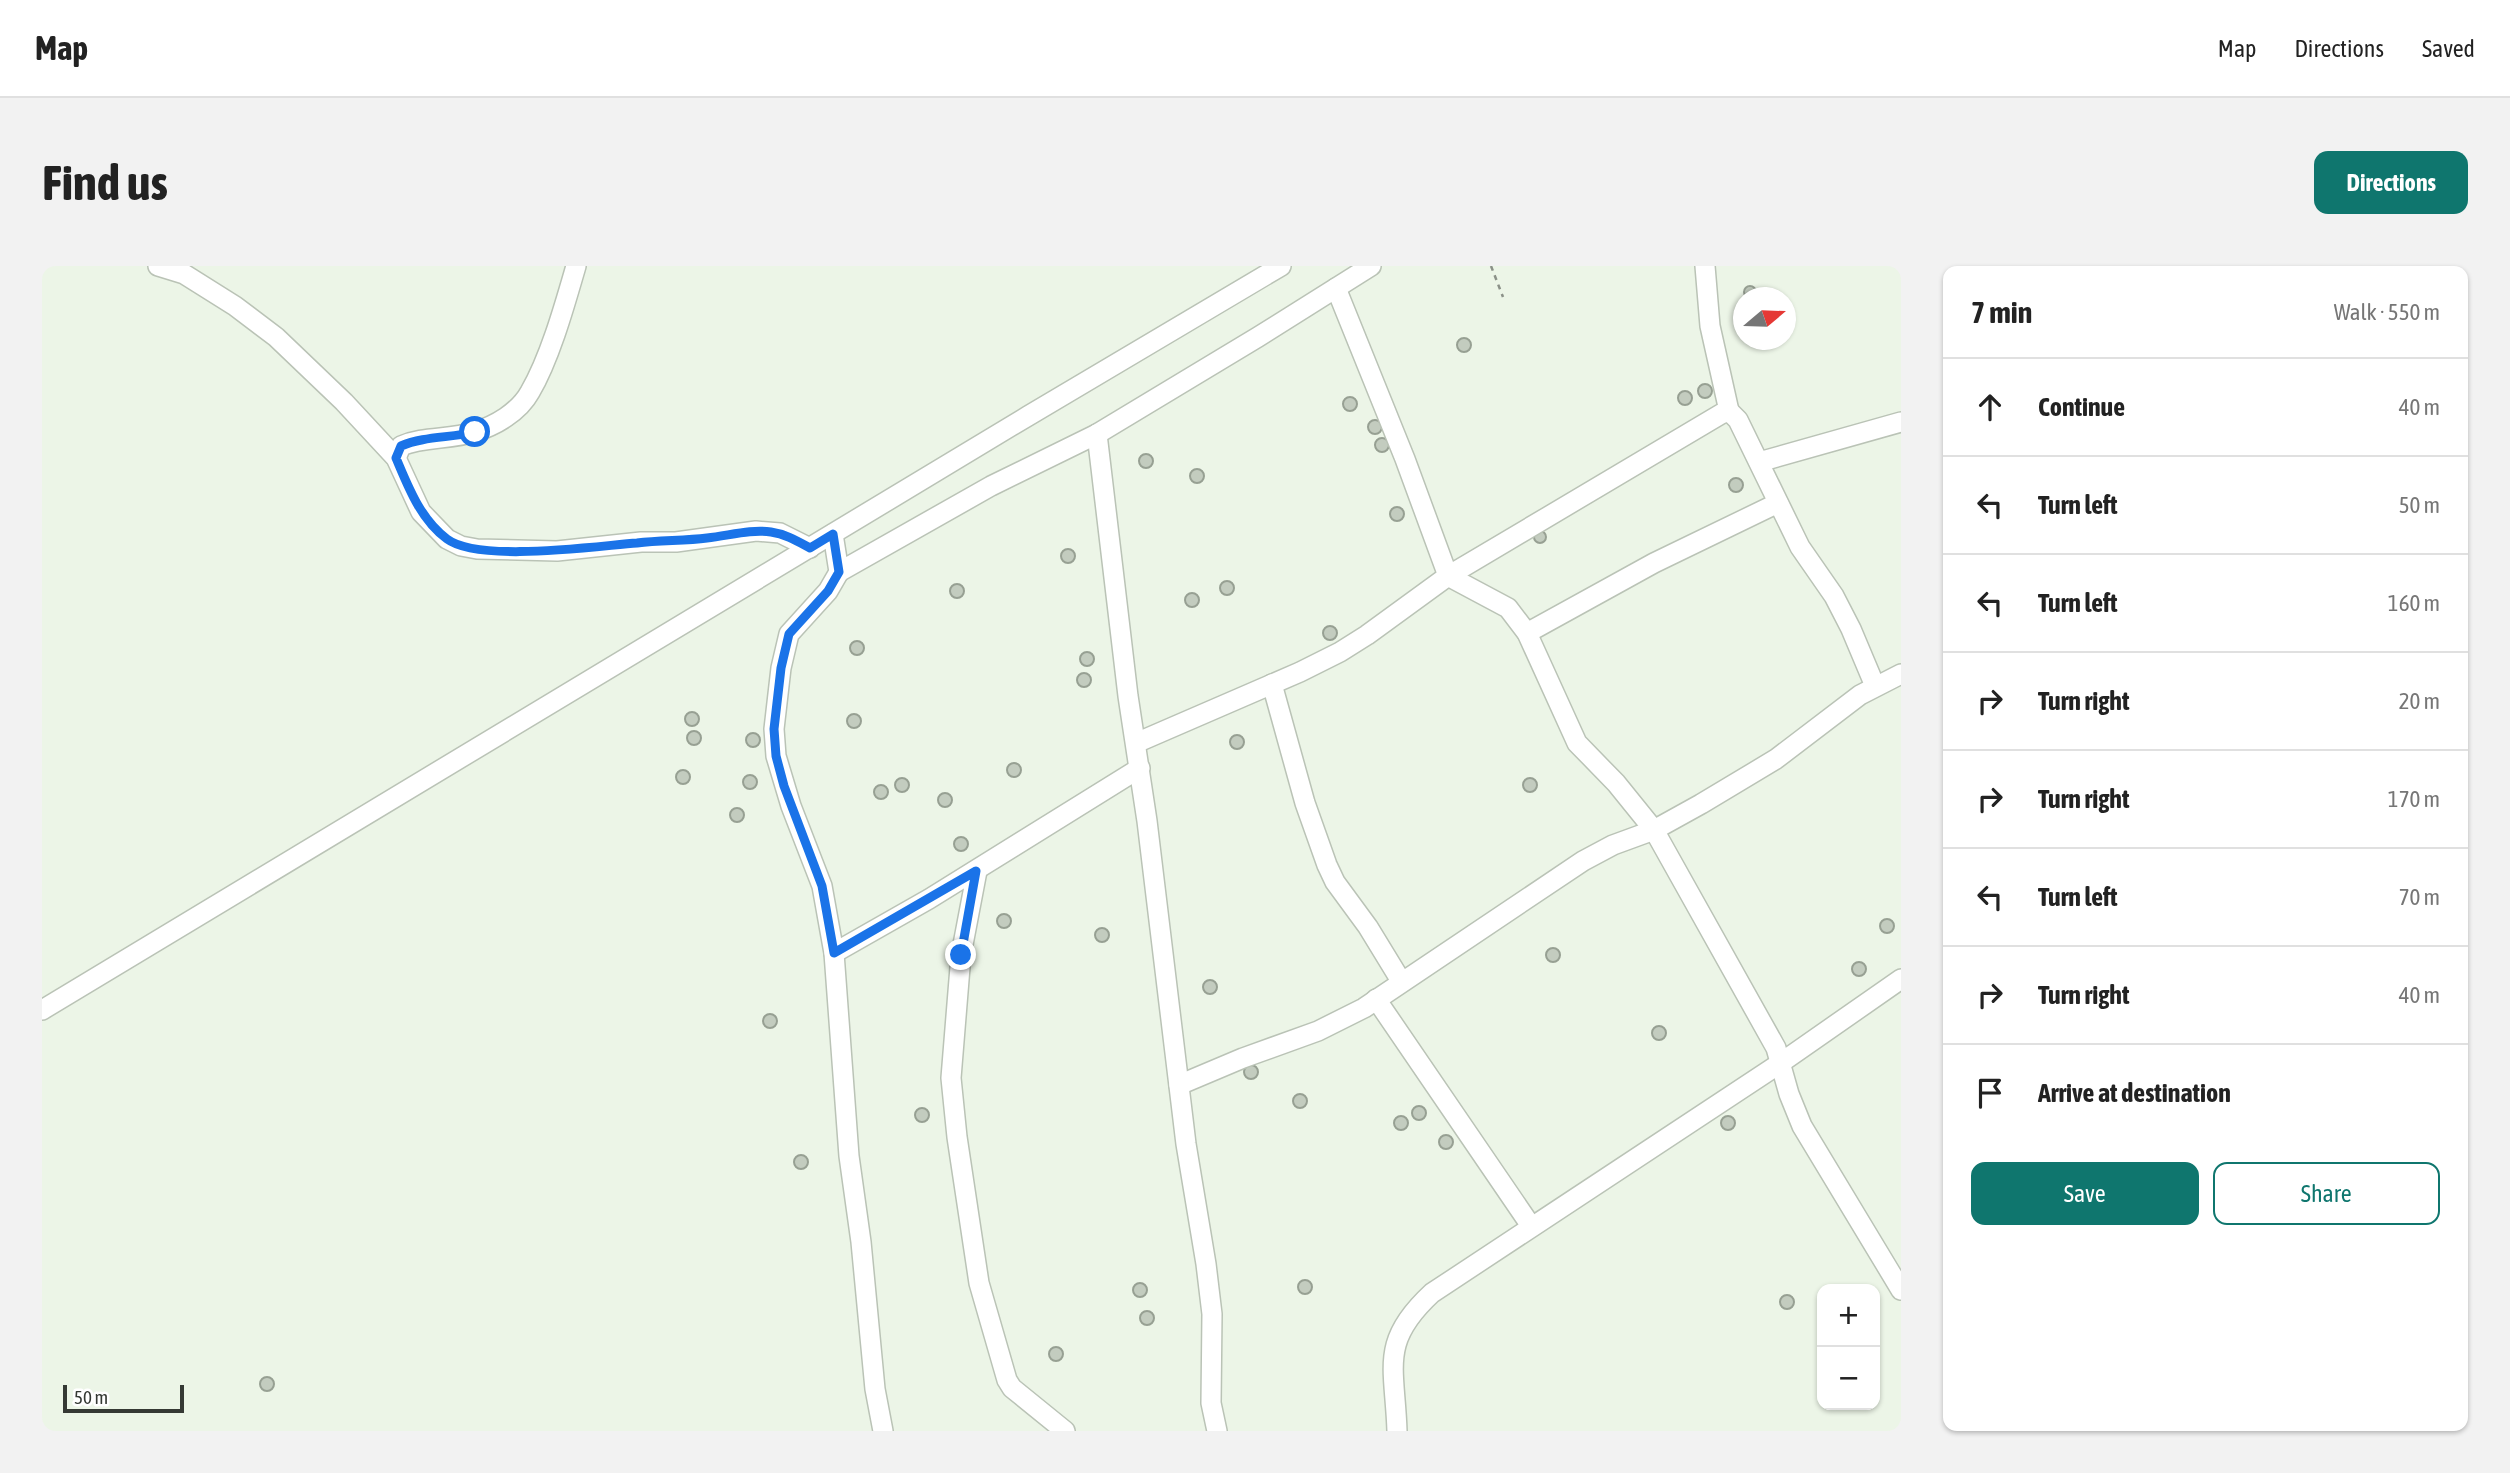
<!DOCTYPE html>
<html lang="en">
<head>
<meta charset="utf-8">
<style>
  body { margin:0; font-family:"Asap Condensed",sans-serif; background:#f2f2f2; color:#222 }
  .controls { position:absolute; right:21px; bottom:21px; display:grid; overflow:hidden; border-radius:14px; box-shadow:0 2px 5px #0004 }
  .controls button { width:63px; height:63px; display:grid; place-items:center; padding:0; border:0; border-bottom:2px solid #e0e0e0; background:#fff; color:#222; font:35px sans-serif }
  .compass { position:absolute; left:1691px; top:21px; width:63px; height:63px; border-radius:50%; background:#fff; box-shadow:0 2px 5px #0004; rotate:71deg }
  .scale { position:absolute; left:21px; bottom:18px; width:121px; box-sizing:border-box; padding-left:7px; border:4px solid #353934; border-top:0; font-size:19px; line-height:24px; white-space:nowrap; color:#353934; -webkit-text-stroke:5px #fff; paint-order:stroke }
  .stop { position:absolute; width:21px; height:21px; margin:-16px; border:5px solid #1a73e8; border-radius:50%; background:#fff }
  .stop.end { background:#1a73e8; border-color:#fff; box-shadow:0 2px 7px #0008 }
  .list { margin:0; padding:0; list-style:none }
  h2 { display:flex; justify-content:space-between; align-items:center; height:91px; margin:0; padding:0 28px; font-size:30px }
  h2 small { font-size:23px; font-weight:400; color:#767676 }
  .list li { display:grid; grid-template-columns:46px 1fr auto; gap:21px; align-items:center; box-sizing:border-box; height:98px; padding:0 28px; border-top:2px solid #e0e0e0 }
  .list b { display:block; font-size:26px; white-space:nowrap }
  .list em { font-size:23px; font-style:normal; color:#767676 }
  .actions { display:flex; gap:14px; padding:21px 28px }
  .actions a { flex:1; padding:16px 0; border:2px solid #0f766e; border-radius:14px; text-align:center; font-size:24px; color:#0f766e }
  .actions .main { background:#0f766e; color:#fff }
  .icon { flex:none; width:38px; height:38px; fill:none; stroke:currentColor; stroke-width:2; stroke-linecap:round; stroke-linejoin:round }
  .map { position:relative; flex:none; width:1859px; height:1165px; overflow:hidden; border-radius:14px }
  header { display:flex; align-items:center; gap:42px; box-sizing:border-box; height:98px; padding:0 35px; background:#fff; border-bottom:2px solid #e0e0e0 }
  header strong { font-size:33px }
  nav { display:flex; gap:38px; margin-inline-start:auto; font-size:24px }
  .intro { display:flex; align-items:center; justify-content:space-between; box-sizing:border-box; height:168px; padding:0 42px }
  h1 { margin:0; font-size:49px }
  .button { padding:18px 32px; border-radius:14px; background:#0f766e; color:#fff; font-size:24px; font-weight:700 }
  main { display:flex; gap:42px; padding:0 42px }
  aside { flex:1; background:#fff; border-radius:14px; box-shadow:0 2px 5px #0004 }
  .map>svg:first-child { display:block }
  .building { fill:#c3ccbf; stroke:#97a093; stroke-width:2 }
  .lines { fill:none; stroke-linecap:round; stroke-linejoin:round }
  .minor-casing { stroke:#bac3b6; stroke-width:22 }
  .path { stroke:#8b9188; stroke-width:2.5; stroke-dasharray:5 5; stroke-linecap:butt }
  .minor { stroke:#fff; stroke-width:19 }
  .route { stroke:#1a73e8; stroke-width:9 }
</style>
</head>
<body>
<header>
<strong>Map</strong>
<nav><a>Map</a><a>Directions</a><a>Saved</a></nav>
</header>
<div class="intro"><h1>Find us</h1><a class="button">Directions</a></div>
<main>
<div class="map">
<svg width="1859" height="1165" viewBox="0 0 1859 1165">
  <rect width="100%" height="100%" fill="#ecf5e7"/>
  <g class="building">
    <circle cx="1708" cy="26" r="6"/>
    <circle cx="1422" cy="79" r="7"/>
    <circle cx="1663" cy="125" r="7"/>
    <circle cx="1643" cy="132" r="7"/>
    <circle cx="1308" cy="138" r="7"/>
    <circle cx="1333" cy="161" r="7"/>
    <circle cx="1340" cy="179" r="7"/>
    <circle cx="1104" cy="195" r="7"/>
    <circle cx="1155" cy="210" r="7"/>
    <circle cx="1694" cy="219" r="7"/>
    <circle cx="1355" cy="248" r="7"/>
    <circle cx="1498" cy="271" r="6"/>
    <circle cx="1026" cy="290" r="7"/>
    <circle cx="1185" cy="322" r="7"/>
    <circle cx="915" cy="325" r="7"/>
    <circle cx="1150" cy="334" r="7"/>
    <circle cx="1288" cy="367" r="7"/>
    <circle cx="815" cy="382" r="7"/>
    <circle cx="1045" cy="393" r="7"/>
    <circle cx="1042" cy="414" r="7"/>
    <circle cx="650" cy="453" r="7"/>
    <circle cx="812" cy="455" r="7"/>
    <circle cx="652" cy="472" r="7"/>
    <circle cx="711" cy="474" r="7"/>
    <circle cx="1195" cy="476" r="7"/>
    <circle cx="972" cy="504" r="7"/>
    <circle cx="641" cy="511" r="7"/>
    <circle cx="708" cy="516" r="7"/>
    <circle cx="1488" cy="519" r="7"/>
    <circle cx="860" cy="519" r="7"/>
    <circle cx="839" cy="526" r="7"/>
    <circle cx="903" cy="534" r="7"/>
    <circle cx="695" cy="549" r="7"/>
    <circle cx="919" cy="578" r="7"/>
    <circle cx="962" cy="655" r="7"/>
    <circle cx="1845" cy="660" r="7"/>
    <circle cx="1060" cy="669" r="7"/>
    <circle cx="1511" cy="689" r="7"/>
    <circle cx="1817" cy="703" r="7"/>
    <circle cx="1168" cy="721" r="7"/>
    <circle cx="728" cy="755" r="7"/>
    <circle cx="1617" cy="767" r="7"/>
    <circle cx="1209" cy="806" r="7"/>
    <circle cx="1258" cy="835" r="7"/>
    <circle cx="1377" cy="847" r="7"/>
    <circle cx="880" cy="849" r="7"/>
    <circle cx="1359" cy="857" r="7"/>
    <circle cx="1686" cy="857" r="7"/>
    <circle cx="1404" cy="876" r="7"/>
    <circle cx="759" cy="896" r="7"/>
    <circle cx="1263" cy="1021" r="7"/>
    <circle cx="1098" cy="1024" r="7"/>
    <circle cx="1745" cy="1036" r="7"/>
    <circle cx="1105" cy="1052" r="7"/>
    <circle cx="1014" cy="1088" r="7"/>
    <circle cx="225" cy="1118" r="7"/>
  </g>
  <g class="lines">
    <defs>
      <g id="minor">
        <polyline points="116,0 142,8 193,40 234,71 302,136 354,192 379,246 405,273 419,280 435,283 515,285 599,276 634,276 714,265 738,267 768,282"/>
        <polyline points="1663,0 1668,60 1687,145"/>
        <polyline points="1055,168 1086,430 1105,555 1144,878 1164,998 1170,1048 1169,1137 1175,1165"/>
        <path d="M 354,192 L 359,180 C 382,170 408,174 432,166 C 453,160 477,146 488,126 C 508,92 523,38 534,0"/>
        <polyline points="1717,196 1859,156"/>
        <polyline points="791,268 797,306 786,325 747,368 739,402 732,463 734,490 749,540 780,620 792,687 807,890 819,976 833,1123 841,1165"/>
        <polyline points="797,306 949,220 1055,168 1216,71 1329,0"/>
        <polyline points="1406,310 1466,342 1485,367 1535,477 1574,517 1612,564 1734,782 1747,828 1760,860 1859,1024"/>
        <polyline points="1406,310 1679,148 1687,145 1696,154 1758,281 1792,330 1809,363 1833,420"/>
        <polyline points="1485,367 1612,297 1736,237"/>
        <polyline points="1230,418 1263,537 1285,599 1293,616 1326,661 1359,715"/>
        <polyline points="1094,477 1258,406 1298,386 1325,369 1406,310 1363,193 1294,22"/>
        <polyline points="935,605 919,689 909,812 915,871 937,1017 965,1114 970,1122 1023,1165"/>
        <polyline points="792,687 887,633 1098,502"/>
        <polyline points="1334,733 1489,960"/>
        <polyline points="0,744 986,150 1239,0"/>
        <polyline points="1137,819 1201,792 1276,765 1322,742 1541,595 1571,579 1612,564 1659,538 1734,493 1818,429 1859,408"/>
        <path d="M 1355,1165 C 1353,1101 1337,1076 1390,1027 L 1740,796 L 1859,713"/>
      </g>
    </defs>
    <use href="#minor" class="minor-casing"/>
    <polyline class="path" points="1449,0 1461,31"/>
    <use href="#minor" class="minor"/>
  </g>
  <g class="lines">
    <path class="route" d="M 433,166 C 409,172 382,170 359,180 L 354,192 C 366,220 378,253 405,273 C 437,297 554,280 595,277 C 619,274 642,275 665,272 C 686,270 708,263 729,266 C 743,268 755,275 768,282 L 791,268 L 797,306 L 786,325 L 747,368 L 739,402 L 732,463 L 734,490 L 742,520 L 780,620 L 792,687 L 934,605 L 919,689"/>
  </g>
</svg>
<div class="controls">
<button>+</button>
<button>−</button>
</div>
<svg class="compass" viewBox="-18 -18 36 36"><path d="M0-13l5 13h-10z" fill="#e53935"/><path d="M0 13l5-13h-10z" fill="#767676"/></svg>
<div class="scale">50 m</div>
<div class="stop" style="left:433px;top:166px"></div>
<div class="stop end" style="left:919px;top:689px"></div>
</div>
<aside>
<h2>7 min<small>Walk · 550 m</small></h2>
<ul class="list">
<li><svg class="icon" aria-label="ahead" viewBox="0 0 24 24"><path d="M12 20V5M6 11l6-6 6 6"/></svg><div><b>Continue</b></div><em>40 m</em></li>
<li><svg class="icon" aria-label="left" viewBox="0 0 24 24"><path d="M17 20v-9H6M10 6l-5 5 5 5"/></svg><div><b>Turn left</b></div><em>50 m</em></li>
<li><svg class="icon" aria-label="left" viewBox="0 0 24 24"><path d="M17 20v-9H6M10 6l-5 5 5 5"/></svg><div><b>Turn left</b></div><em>160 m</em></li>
<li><svg class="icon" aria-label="right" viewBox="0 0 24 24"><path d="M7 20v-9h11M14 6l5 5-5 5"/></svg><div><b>Turn right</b></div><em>20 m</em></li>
<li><svg class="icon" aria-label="right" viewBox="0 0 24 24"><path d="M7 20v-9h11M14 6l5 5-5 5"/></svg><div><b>Turn right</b></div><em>170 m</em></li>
<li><svg class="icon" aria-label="left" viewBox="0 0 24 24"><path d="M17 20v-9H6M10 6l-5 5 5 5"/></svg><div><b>Turn left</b></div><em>70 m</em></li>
<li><svg class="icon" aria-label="right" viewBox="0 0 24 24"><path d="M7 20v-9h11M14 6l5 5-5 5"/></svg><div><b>Turn right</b></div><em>40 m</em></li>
<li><svg class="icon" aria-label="arrive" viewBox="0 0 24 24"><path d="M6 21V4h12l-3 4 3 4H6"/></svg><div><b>Arrive at destination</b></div></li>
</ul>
<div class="actions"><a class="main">Save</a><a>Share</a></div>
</aside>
</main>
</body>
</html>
